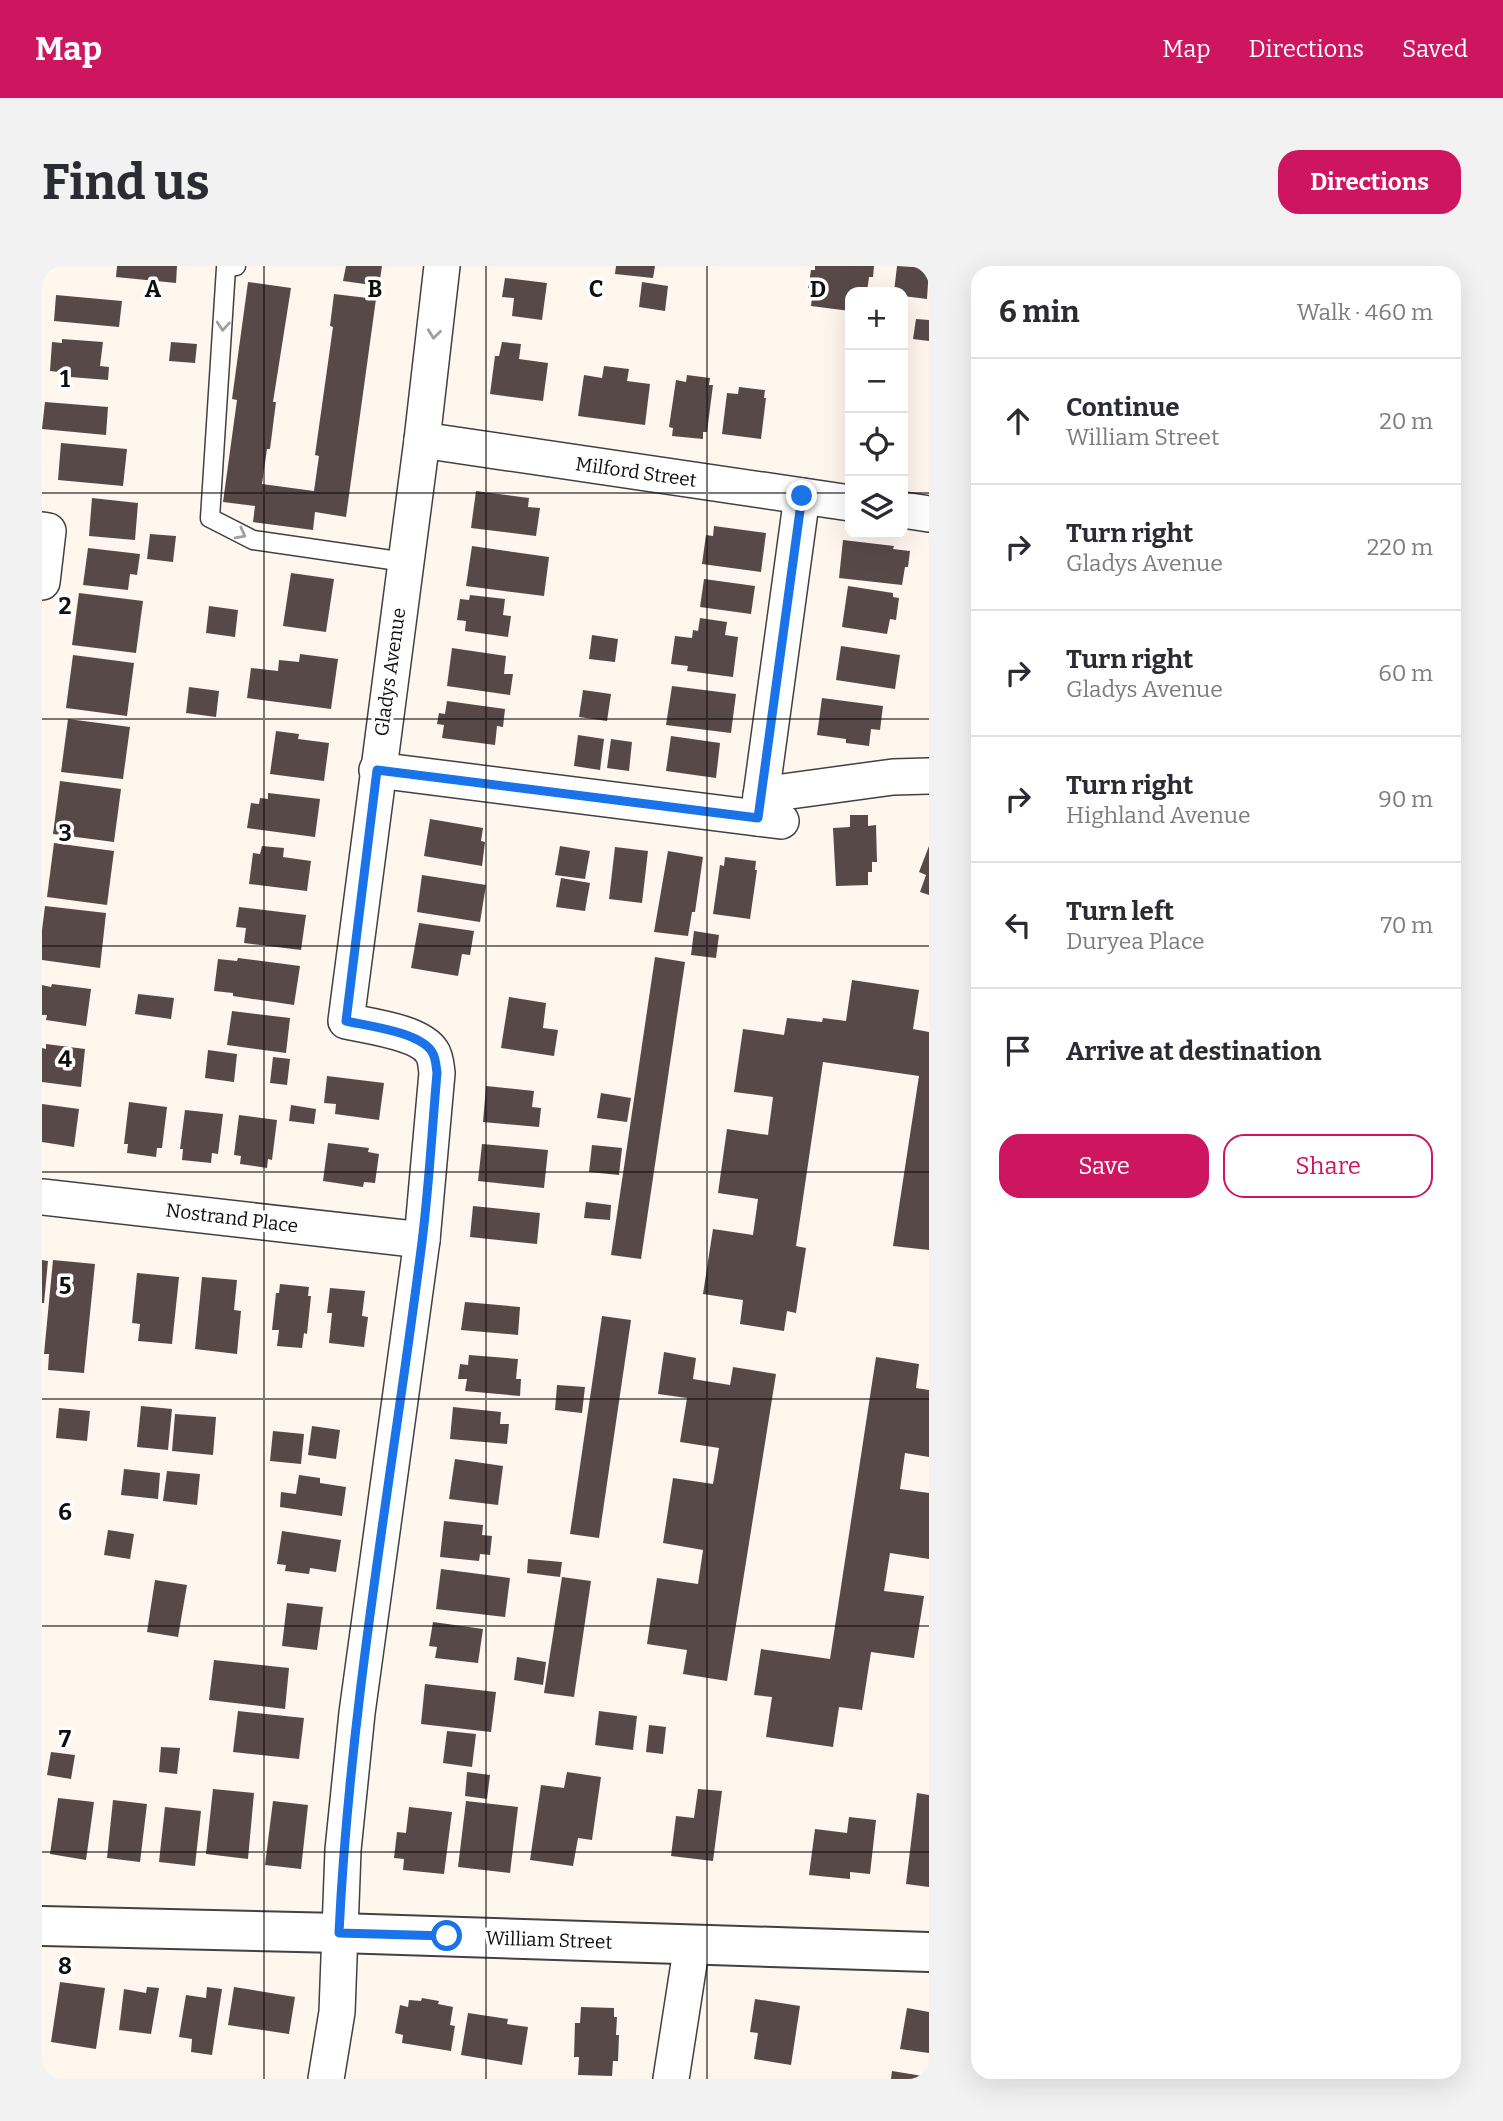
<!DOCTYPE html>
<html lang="en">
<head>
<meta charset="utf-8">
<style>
  body { margin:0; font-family:Bitter,serif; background:#f2f2f3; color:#2b2b33 }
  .controls { position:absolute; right:21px; top:21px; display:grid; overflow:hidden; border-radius:14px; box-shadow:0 7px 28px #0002 }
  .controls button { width:63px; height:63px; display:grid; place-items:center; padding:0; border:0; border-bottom:2px solid #e1e1e2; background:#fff; color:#2b2b33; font:35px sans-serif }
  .stop { position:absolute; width:21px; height:21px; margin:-16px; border:5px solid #1a73e8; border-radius:50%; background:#fff }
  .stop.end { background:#1a73e8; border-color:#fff; box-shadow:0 2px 7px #0008 }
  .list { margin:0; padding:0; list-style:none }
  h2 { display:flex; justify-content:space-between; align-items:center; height:91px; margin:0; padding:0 28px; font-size:30px }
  h2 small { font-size:23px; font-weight:400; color:#7c7c81 }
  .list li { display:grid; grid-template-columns:46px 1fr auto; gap:21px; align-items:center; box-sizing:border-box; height:126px; padding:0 28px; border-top:2px solid #e1e1e2 }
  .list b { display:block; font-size:26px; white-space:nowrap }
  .list p { margin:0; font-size:23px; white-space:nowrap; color:#7c7c81 }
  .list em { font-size:23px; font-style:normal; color:#7c7c81 }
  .actions { display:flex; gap:14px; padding:21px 28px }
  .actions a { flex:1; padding:16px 0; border:2px solid #cd165f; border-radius:21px; text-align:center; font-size:24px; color:#cd165f }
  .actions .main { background:#cd165f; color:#fff }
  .icon { flex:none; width:38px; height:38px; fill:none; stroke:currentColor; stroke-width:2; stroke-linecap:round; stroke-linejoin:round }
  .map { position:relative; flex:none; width:887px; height:1813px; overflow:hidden; border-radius:21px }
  header { display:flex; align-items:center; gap:42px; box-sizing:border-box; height:98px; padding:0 35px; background:#cd165f; color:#fff }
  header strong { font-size:33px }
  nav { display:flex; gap:38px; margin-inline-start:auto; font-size:24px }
  .intro { display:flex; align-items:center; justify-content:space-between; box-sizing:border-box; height:168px; padding:0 42px }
  h1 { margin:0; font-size:49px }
  .button { padding:18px 32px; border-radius:21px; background:#cd165f; color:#fff; font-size:24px; font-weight:700 }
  main { display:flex; gap:42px; padding:0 42px }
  aside { flex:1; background:#fff; border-radius:21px; box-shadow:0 7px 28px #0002 }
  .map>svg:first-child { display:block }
  .building { fill:#584949 }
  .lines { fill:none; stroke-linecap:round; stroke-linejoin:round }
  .service-casing { stroke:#414141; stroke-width:21 }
  .minor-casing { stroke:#414141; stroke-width:38 }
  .tertiary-casing { stroke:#414141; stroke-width:42 }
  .service { stroke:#fff; stroke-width:18 }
  .minor { stroke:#fff; stroke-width:35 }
  .tertiary { stroke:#fff; stroke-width:38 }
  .oneway { stroke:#9f9f9f }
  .route { stroke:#1a73e8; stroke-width:9 }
  .grid { fill:none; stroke:#0e0e0e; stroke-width:2; stroke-opacity:0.55 }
  .labels { text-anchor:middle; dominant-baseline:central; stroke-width:7; stroke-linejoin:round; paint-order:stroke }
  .street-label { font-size:19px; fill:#0e0e0e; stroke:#fff }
  .grid-label { font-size:23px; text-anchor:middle; font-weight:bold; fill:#0e0e0e; stroke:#fff; stroke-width:7; stroke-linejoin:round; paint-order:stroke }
</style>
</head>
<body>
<header>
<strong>Map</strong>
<nav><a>Map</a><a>Directions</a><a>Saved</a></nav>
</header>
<div class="intro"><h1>Find us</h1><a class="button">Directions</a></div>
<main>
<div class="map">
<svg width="887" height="1813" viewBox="0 0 887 1813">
  <rect width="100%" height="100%" fill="#fff6ee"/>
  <g class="building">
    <polygon points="75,0 135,0 134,17 74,11"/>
    <polygon points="304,0 340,0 337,20 301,15"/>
    <polygon points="574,0 613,0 611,12 573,8"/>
    <polygon points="773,0 832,0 831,11 827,11 825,26 808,26 808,45 769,40 771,22 766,22 769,4 773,4"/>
    <polygon points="855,0 887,2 885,33 861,30 861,26 852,26"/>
    <polygon points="463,12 505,17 500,54 470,50 472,32 460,31"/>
    <polygon points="206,16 249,22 231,136 234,136 228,183 225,183 220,218 272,225 277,190 273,189 291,61 288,60 292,28 334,33 304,251 273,246 271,264 211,256 213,240 181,236 195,134 190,133"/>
    <polygon points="600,16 626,20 623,45 597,41"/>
    <polygon points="14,29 80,35 77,61 12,55"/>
    <polygon points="874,53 887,54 887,75 871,73"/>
    <polygon points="20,73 61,76 58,100 67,101 66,114 16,110 17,106 8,105 10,76 20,77"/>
    <polygon points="129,76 155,78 153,97 127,95"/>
    <polygon points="460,76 479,78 477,93 506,97 501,135 448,128 453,90 457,90"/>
    <polygon points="562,100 587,103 585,115 608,118 603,159 536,150 542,109 560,112"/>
    <polygon points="645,109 668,112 667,119 671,119 665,166 661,166 661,173 630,170 631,162 627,161 634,114 644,116"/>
    <polygon points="697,121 723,124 722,132 724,132 719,173 680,168 685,127 696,128"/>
    <polygon points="3,136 66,141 64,169 0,163"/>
    <polygon points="19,177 85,183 81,220 16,214"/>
    <polygon points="434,225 487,232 486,241 498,242 494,270 429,262"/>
    <polygon points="50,232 96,237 93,274 47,270"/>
    <polygon points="672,260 724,267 719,306 660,298 664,269 671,270"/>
    <polygon points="108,268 134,270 131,296 105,293"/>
    <polygon points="801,274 852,280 851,283 868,285 866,301 863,301 860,319 797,312"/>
    <polygon points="430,280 507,291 502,330 424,320"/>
    <polygon points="46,282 98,288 95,309 88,308 86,324 41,319"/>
    <polygon points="249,307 292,313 284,366 241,360"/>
    <polygon points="662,313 713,320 709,348 658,341"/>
    <polygon points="806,320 851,327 851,331 857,332 854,354 848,353 845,368 800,361"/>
    <polygon points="37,327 101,335 94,387 30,379"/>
    <polygon points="428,329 463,333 461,349 469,350 466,371 423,365 424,355 415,354 418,333 427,334"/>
    <polygon points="167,340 196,344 193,371 164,367"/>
    <polygon points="658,352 685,356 683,369 696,371 691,411 645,405 646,400 629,398 633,370 650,372 651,364 656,365"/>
    <polygon points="550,369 576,373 573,396 547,393"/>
    <polygon points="799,380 858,389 853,423 794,414"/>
    <polygon points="410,382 464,390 462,408 471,408 468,429 405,420"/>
    <polygon points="258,388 296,393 289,443 205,432 209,402 236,405 237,394 257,396"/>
    <polygon points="31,389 92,397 85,450 24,442"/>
    <polygon points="630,420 694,428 689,467 624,459"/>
    <polygon points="147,421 177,425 174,451 144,447"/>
    <polygon points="541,424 569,428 565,455 537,451"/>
    <polygon points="780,432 841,440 838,464 829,463 827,480 804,477 804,473 775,469"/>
    <polygon points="405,435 463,443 461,461 455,460 453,479 400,472 402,459 395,458 397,447 403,448"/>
    <polygon points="26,453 88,461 81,513 19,506"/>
    <polygon points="234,465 257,468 256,473 287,477 282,515 228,508"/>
    <polygon points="536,469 562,473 558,504 532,500"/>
    <polygon points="629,470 678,477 674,512 624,505"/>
    <polygon points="569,473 590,476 587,505 565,502"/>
    <polygon points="18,515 79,523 72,576 11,568"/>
    <polygon points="226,527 278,533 273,571 205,562 209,537 217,538 218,532 226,533"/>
    <polygon points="808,549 826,549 826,560 834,559 835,596 830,596 830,606 826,606 826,619 794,620 791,562 808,561"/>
    <polygon points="388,553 441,562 439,575 443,576 440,600 382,590"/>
    <polygon points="12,577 72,585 65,639 5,631"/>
    <polygon points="220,580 242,582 241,591 269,595 265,625 207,618 211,587 218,588"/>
    <polygon points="518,580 548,585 543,613 513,609"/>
    <polygon points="887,580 887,629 878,626 884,609 877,606"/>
    <polygon points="573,581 606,585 600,637 567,633"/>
    <polygon points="626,585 661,591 653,646 650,646 646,670 612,666"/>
    <polygon points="683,591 714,595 713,604 715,604 708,653 671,648 678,599 682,600"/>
    <polygon points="380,609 444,619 438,656 375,646"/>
    <polygon points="519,612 548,617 543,645 514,641"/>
    <polygon points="3,640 64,647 58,702 0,694 0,664"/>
    <polygon points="197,641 264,649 259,684 202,677 204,662 194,661"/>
    <polygon points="377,657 432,665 428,689 420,688 416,710 369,702"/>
    <polygon points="652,665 677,669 674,692 649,689"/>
    <polygon points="613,691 643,696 599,993 569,989"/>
    <polygon points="196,692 258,700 252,739 191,730 191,727 172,725 176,693 195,695"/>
    <polygon points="810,714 877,724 871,763 887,766 887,984 851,980 877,810 781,796 754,980 764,982 754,1047 745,1045 742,1065 698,1058 701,1034 661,1028 671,963 711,969 716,933 676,927 685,863 726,869 731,831 692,826 701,763 742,769 745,752 780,756 781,752 804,755"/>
    <polygon points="10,718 49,723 44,760 4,754 5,749 0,749 0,719 9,721"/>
    <polygon points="96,728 132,732 129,753 93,748"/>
    <polygon points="467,731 504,737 501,762 516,764 512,790 459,782"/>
    <polygon points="190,745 248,752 244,787 185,779"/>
    <polygon points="4,778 43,783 39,821 0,816 0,782 4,783"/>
    <polygon points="166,784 195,788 192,816 163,812"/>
    <polygon points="231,791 248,793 245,819 228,817"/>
    <polygon points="285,810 342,817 337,854 293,848 294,838 282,837"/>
    <polygon points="444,820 492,825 490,841 499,842 497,861 441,856"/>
    <polygon points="559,827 589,832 585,856 555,852"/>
    <polygon points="87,836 125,841 120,882 115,882 114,891 85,887 86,878 82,878"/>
    <polygon points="0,838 37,843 32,881 0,876"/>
    <polygon points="249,839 274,843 272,858 247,855"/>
    <polygon points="143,844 181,848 176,888 170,887 169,897 140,894 141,883 138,883"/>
    <polygon points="197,849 235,854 230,894 226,893 225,902 198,898 199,890 192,889"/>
    <polygon points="286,877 327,882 326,886 337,888 333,917 322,916 321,921 281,915"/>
    <polygon points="440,878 506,884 502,922 436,915"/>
    <polygon points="550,879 580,882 577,909 547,906"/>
    <polygon points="544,936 569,939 568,954 542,952"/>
    <polygon points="431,940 498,947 495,978 428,971"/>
    <polygon points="0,994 6,995 2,1037 0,1037"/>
    <polygon points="11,994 53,998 42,1107 6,1104 7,1088 2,1088"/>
    <polygon points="95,1007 137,1011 130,1078 96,1075 98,1058 90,1057"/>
    <polygon points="160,1011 195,1014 192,1044 199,1045 195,1088 153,1083"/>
    <polygon points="238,1018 267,1021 266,1030 269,1030 265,1068 262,1067 260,1082 235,1080 237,1064 230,1064 234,1027 237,1027"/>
    <polygon points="288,1022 323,1025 320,1050 326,1051 322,1081 287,1077 290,1047 285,1047"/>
    <polygon points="423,1036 478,1041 476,1069 419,1064"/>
    <polygon points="560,1050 589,1054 557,1272 528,1268"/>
    <polygon points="622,1086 654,1092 651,1113 688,1119 691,1101 734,1108 685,1415 641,1408 645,1384 605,1378 615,1312 656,1318 661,1284 621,1277 631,1212 671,1218 677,1182 638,1176 645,1132 616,1128"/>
    <polygon points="427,1089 476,1093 474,1113 479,1113 478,1130 423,1125 425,1113 416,1113 418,1098 426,1099"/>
    <polygon points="834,1091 877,1098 874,1122 887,1124 887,1191 863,1187 858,1223 887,1227 887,1293 848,1287 842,1325 882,1330 872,1392 829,1386 820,1444 797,1441 791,1481 724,1471 730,1431 712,1429 719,1383 788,1393"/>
    <polygon points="515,1119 543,1121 540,1147 513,1144"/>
    <polygon points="99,1140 130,1143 126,1184 95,1181"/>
    <polygon points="411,1141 459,1146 458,1158 467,1158 465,1178 408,1173"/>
    <polygon points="17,1142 48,1145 45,1175 14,1172"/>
    <polygon points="133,1148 174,1151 171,1189 130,1185"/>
    <polygon points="270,1160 298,1164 294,1193 266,1189"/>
    <polygon points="231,1165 262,1168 259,1198 228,1195"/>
    <polygon points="413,1193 461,1200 456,1239 407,1233"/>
    <polygon points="82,1203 118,1207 116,1233 79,1229"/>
    <polygon points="125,1205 158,1208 155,1239 121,1235"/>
    <polygon points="257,1209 278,1212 278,1217 304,1221 300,1250 238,1241 239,1226 254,1228"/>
    <polygon points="402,1255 441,1259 440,1269 450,1270 448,1289 438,1288 437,1295 398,1291"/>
    <polygon points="66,1264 92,1268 88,1293 62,1289"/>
    <polygon points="240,1265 299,1274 294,1306 268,1302 267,1308 243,1305 244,1299 235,1298"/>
    <polygon points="486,1293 520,1296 518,1311 485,1307"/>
    <polygon points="399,1303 468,1312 463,1351 394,1343"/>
    <polygon points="520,1311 549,1315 532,1431 502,1427"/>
    <polygon points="113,1314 145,1319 136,1371 105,1366"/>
    <polygon points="245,1337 281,1341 275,1384 240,1380"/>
    <polygon points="391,1356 441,1363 436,1397 393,1392 395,1381 387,1380"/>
    <polygon points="475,1391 504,1396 501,1419 472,1414"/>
    <polygon points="172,1394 247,1402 243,1443 167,1434"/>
    <polygon points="383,1418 454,1426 449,1466 379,1458"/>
    <polygon points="196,1445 262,1452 257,1493 191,1486"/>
    <polygon points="557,1445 595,1450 591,1484 553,1479"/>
    <polygon points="607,1459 624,1461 621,1488 604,1486"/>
    <polygon points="405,1465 434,1468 430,1501 401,1497"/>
    <polygon points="119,1481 138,1482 135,1508 117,1506"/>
    <polygon points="9,1486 33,1489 29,1513 5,1509"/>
    <polygon points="425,1506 448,1509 445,1533 423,1530"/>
    <polygon points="525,1506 559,1511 550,1574 536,1572 531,1600 488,1594 499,1519 522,1522"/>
    <polygon points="171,1523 212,1527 206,1593 164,1588"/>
    <polygon points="656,1523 680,1525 671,1595 629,1590 634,1550 652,1552"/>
    <polygon points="875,1527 887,1529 887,1621 864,1618"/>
    <polygon points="16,1532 52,1536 44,1594 8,1588"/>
    <polygon points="71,1534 105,1538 98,1596 65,1592"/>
    <polygon points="231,1535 266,1539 259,1603 223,1599"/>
    <polygon points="424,1535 476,1541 468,1607 416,1601"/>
    <polygon points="123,1541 159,1545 153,1600 117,1596"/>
    <polygon points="367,1541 410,1546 402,1608 361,1604 362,1593 352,1592 355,1566 364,1567"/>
    <polygon points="807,1551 834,1554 828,1608 808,1606 808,1613 767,1609 773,1563 805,1567"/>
    <polygon points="18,1716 63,1722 54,1783 9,1776"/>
    <polygon points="105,1721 117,1722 109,1768 77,1764 82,1723 104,1727"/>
    <polygon points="165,1721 180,1723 170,1789 149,1786 150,1773 137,1771 144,1729 164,1732"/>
    <polygon points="192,1721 253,1731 247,1768 186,1759"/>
    <polygon points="380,1732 397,1735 396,1738 411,1741 408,1759 413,1760 409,1785 360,1777 361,1769 353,1767 358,1739 366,1741 367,1734 379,1735"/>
    <polygon points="713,1733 758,1740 749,1799 712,1793 716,1767 708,1766"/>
    <polygon points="539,1741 572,1742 572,1751 575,1751 574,1769 577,1769 576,1795 571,1795 570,1810 536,1809 537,1791 532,1791 533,1757 538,1757"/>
    <polygon points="865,1742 887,1746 887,1787 858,1783"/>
    <polygon points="426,1747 466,1753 465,1758 486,1761 480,1799 419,1789"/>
    <polygon points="850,1805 887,1811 887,1813 849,1813"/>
  </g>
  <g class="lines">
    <defs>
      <polyline id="service" points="194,0 184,2 168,252 211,274 363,296"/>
      <g id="minor">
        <polyline points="380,174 808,237"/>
        <polyline points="861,244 887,248"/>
        <polyline points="0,264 6,265 0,316"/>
        <polyline points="335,504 739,555"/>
        <polyline points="719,529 851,511 887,510"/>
        <polyline points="716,552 760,230"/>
        <polyline points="0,931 380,974"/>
        <path d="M 284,1813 L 295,1746 L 301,1584 L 315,1447 L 380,974 L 395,807 C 394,800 394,792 390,786 C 378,766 326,760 304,755 L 380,174 L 400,0"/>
        <polyline points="629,1813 650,1678"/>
      </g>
      <polyline id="tertiary" points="0,1660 297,1667 887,1686"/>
    </defs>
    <use href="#service" class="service-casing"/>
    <use href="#minor" class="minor-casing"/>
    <use href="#tertiary" class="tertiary-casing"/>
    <use href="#service" class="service"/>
    <use href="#minor" class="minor"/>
    <use href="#tertiary" class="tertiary"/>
  </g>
  <defs><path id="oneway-chevron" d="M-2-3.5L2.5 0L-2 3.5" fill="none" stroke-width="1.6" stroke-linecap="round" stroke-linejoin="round" transform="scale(1.75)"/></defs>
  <g class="oneway">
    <use href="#oneway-chevron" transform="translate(181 60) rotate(94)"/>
    <use href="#oneway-chevron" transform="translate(392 68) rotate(97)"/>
    <use href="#oneway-chevron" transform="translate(199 268) rotate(28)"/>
  </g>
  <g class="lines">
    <path class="route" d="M 405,1670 L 297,1667 C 308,1435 351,1206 380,976 C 387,920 390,864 395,807 C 394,800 394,792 390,786 C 378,766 326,760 304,755 L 335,504 L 716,552 L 760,230"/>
  </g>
  <path class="grid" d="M 222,0 L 222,1813M 444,0 L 444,1813M 665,0 L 665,1813M 0,227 L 808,227M 861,227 L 887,227M 0,453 L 887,453M 0,680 L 887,680M 0,906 L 887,906M 0,1133 L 887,1133M 0,1360 L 887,1360M 0,1586 L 887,1586"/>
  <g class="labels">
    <g class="street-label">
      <text transform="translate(594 206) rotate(8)">Milford Street</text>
      <text transform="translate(348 406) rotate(-82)">Gladys Avenue</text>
      <text transform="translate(190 952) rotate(7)">Nostrand Place</text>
      <text transform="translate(507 1674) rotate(2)">William Street</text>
    </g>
  </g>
  <g class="grid-label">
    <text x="111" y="31">A</text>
    <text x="333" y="31">B</text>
    <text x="554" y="31">C</text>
    <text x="776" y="31">D</text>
    <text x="23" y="121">1</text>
    <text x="23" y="348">2</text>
    <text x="23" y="575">3</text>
    <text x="23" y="801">4</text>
    <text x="23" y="1028">5</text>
    <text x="23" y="1254">6</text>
    <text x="23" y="1481">7</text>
    <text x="23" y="1708">8</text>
  </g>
</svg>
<div class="controls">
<button>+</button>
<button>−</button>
<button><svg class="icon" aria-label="locate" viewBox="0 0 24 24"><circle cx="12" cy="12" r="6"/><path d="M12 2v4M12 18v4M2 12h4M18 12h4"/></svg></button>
<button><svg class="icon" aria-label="layers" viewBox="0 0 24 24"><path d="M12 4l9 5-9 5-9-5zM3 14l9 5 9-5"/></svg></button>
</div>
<div class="stop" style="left:405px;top:1670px"></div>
<div class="stop end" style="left:760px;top:230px"></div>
</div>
<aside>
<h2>6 min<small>Walk · 460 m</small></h2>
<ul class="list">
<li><svg class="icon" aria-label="ahead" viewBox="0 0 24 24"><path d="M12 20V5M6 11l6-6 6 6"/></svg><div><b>Continue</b><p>William Street</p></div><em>20 m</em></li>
<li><svg class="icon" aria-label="right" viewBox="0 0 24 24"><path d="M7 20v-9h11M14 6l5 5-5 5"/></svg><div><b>Turn right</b><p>Gladys Avenue</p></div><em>220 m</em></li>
<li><svg class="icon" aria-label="right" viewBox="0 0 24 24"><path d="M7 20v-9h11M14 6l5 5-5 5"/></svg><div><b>Turn right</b><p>Gladys Avenue</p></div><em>60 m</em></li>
<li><svg class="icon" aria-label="right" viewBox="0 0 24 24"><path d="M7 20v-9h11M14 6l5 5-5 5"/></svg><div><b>Turn right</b><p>Highland Avenue</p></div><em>90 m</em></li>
<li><svg class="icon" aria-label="left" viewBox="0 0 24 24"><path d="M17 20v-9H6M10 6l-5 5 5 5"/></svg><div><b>Turn left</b><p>Duryea Place</p></div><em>70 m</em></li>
<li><svg class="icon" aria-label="arrive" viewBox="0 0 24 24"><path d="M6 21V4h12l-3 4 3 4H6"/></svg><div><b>Arrive at destination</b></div></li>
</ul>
<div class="actions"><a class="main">Save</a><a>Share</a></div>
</aside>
</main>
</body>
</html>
